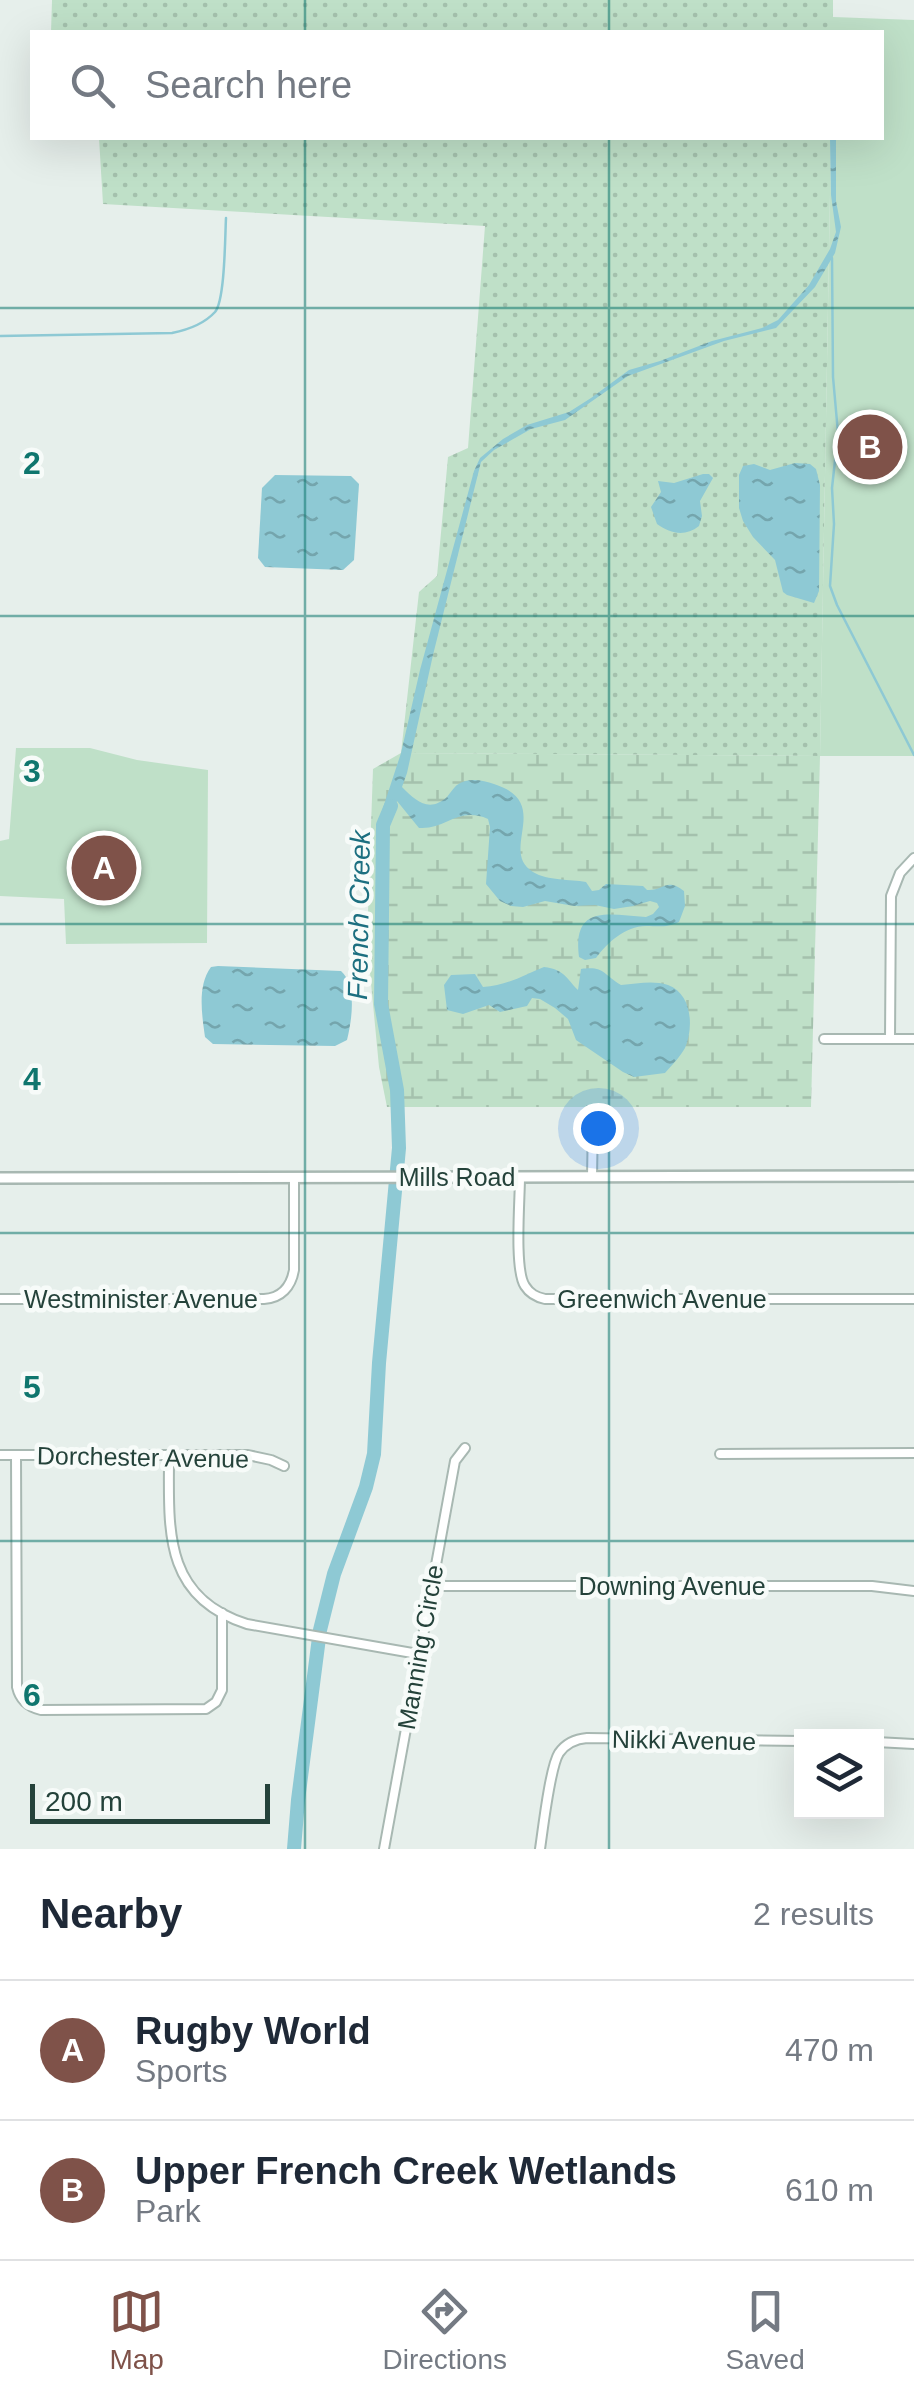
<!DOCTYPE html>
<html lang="en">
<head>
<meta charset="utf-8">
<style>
  body { margin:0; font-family:Arial,sans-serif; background:#f6f6f7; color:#1f2937 }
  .controls { position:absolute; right:30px; bottom:30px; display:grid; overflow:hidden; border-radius:0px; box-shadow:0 10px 40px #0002 }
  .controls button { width:90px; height:90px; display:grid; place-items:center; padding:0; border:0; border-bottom:2px solid #e0e1e3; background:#fff; color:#1f2937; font:50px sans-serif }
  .scale { position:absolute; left:30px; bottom:25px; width:240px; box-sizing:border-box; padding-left:10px; border:5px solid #24423a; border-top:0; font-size:28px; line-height:35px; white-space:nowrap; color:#24423a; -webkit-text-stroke:8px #f7fbf9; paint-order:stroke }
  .you { position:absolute; left:598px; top:1128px; width:35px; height:35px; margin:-25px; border:8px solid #fff; border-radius:50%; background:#1a73e8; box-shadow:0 0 0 15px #1a73e833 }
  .badge { display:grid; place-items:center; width:65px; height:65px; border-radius:50%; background:#7f5249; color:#fff; font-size:32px; font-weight:700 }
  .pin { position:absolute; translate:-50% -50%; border:5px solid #fff; box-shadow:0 2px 10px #0006 }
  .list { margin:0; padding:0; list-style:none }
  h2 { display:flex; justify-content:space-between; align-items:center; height:130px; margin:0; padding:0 40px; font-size:42px }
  h2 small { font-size:32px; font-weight:400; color:#747a83 }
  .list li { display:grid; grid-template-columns:65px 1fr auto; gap:30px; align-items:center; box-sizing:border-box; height:140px; padding:0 40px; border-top:2px solid #e0e1e3 }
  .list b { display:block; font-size:38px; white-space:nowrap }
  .list p { margin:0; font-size:32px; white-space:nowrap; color:#747a83 }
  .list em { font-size:32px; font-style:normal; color:#747a83 }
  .icon { flex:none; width:55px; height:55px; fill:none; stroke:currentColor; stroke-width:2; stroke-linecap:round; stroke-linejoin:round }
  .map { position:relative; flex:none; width:914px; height:1849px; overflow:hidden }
  .search { position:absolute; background:#fff; box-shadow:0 10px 40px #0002; left:30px; right:30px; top:30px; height:110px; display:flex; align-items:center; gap:25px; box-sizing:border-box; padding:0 35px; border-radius:0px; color:#747a83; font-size:38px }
  .sheet { height:410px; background:#fff }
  nav { display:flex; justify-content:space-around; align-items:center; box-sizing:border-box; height:140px; border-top:2px solid #e0e1e3; background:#fff; font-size:28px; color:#747a83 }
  nav a { display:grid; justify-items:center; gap:5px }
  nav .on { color:#7f5249 }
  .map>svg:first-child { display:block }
  .grass { fill:url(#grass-dots) }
  .wetland { fill:url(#wetland-marsh) }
  .park { fill:#bfe0c8 }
  .water { fill:url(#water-ripples) }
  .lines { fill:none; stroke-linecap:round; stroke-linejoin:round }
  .stream { stroke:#8ec9d4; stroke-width:2.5 }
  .river { stroke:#8ec9d4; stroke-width:14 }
  .minor-casing { stroke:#a8b8b2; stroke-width:12 }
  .tertiary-casing { stroke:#a8b8b2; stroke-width:14 }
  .minor { stroke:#fff; stroke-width:8 }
  .tertiary { stroke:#fff; stroke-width:9 }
  .grid { fill:none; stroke:#0f766e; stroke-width:2.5; stroke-opacity:0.55 }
  .labels { text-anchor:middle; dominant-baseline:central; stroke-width:9; stroke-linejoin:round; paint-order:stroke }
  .street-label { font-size:25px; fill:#24423a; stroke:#f7fbf9 }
  .water-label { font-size:28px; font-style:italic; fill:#1c6f80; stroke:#f7fbf9 }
  .grid-label { font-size:32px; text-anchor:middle; font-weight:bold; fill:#0f766e; stroke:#f7fbf9; stroke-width:9; stroke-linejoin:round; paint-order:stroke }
</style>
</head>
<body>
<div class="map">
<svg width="914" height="1849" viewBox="0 0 914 1849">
  <defs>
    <pattern id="grass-dots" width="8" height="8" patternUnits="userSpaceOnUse" patternTransform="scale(2.5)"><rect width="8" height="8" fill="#bfe0c8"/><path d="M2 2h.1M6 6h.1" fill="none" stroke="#a4c1ad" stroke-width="1.8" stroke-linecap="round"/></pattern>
    <pattern id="wetland-marsh" width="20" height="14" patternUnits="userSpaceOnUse" patternTransform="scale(2.5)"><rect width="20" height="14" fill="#bfe0c8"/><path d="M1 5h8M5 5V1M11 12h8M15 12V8" fill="none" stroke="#a4c1ad"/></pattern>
    <pattern id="water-ripples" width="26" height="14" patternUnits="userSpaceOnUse" patternTransform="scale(2.5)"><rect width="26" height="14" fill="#8ec9d4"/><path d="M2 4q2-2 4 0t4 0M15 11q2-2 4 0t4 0" fill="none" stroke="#74a5ad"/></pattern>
  </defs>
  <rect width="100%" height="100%" fill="#e6efeb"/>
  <g class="grass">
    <polygon points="52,0 833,0 833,32 51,32"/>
    <polygon points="99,138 831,138 820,756 401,753 419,592 437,576 448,457 468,448 485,226 103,204"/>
  </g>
  <polygon class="wetland" points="401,753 820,756 811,1107 387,1107 379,1067 367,941 373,769"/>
  <g class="park">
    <polygon points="833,17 914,20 914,756 820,756 831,138 882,138 882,32 833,32"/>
    <polygon points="16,748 90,748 137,760 208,770 207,943 66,944 64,899 0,896 0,841 9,839"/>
  </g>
  <g class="water">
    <path d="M 830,138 L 836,138 L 836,201 L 841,227 L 835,253 L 815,287 L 776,328 L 724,341 L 628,376 L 565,420 L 531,429 L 494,450 L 481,462 L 433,655 L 407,773 L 402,787 C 416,801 429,813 447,797 C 448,796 455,786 457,785 C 467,777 483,780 494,784 C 554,803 498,851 533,872 C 548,881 570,879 586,882 L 592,891 L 599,890 L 606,884 L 643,886 L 647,890 C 664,891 666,877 684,891 L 685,906 L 679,922 C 666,928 659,926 646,926 C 625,926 607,943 596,958 L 585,960 L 579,957 C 572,903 610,915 646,917 L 653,914 L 659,907 L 657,903 L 650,901 L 633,906 L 614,909 L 595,905 L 574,906 L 545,901 L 523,907 L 511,906 L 500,901 L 486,884 L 490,827 L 488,819 C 458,806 446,830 419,828 L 397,801 L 388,821 L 380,817 L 401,753 L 420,670 L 474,471 L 480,458 L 503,439 L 527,425 L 569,412 L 591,398 L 629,370 L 660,361 L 712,341 L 762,328 L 778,320 L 809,285 L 830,249 L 836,232 L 831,195 Z"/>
    <polygon points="795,463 810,464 816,469 820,485 819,591 814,603 787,595 783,592 775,560 753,537 743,521 739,508 739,475 743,466 754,464 770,470"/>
    <path d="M 703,474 L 709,474 L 713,478 L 700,501 L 702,516 L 699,526 C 685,537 671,534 657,524 L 651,507 L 661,492 L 658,481 L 674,483 Z"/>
    <polygon points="275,475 351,476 359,484 354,560 343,570 265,567 258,558 262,488"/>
    <path d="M 218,966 L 341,971 C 357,985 352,1020 347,1040 L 335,1046 L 213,1044 L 205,1037 C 202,1015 197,986 211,967 Z"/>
    <path d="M 544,967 C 565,970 565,977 578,990 L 581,969 C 605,966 602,974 621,985 C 637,984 652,980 668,985 C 692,994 694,1027 685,1048 C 680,1057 672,1065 665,1073 L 634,1077 L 623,1072 L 576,1040 L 568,1019 L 555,1008 L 540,999 L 532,998 L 527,1006 L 500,1012 L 489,1005 L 463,1014 L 447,1010 L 444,985 L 451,975 L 475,974 L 483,987 C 506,986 524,975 544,967 Z"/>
  </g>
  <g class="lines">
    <g class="stream">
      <polyline points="832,258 833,377 838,433 832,488 834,524 830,586 837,605 914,755"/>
      <path d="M 0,336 L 172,333 C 187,330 204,324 215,312 C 225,300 225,237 226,218"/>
    </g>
    <polyline class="river" points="294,1849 298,1800 320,1630 334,1574 366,1487 374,1454 379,1363 399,1148 397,1090 381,1004 383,825 391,806"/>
    <defs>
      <g id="minor">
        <polyline points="824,1039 914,1039"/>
        <polyline points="890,1039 891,896 900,873 914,858"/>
        <path d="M 520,1177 C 520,1199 514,1270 525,1286 C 530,1294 536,1297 545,1299 L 914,1299"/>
        <polyline points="592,1177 593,1120"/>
        <path d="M 0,1299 L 264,1299 C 281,1298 291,1287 294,1270 L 294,1177"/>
        <polyline points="720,1454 914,1453"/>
        <polyline points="0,1455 248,1455 271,1460 284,1466"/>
        <path d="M 16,1455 L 17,1687 C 20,1700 28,1707 41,1710 L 206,1709 L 216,1702 L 222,1690 L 222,1613"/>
        <path d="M 169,1455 C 169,1528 162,1597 247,1624 L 418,1654"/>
        <polyline points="430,1586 872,1586 914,1591"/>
        <polyline points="876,1742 914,1744"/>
        <polyline points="384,1849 455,1461 465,1448"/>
        <path d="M 540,1849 C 543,1829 550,1767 559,1753 C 566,1743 575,1739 587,1738 L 802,1741"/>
      </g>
      <polyline id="tertiary" points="0,1178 914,1176"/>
    </defs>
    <use href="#minor" class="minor-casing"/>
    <use href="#tertiary" class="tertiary-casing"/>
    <use href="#minor" class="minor"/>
    <use href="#tertiary" class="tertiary"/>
  </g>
  <path class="grid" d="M 305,0 L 305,32M 609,0 L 609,32M 305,138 L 305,1849M 609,138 L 609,1849M 0,308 L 914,308M 0,616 L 914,616M 0,924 L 914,924M 0,1233 L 914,1233M 0,1541 L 914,1541"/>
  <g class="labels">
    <g class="street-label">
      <text x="457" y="1177">Mills Road</text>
      <text x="141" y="1299">Westminister Avenue</text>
      <text x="662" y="1299">Greenwich Avenue</text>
      <text transform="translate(143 1457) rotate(1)">Dorchester Avenue</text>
      <text x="672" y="1586">Downing Avenue</text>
      <text transform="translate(420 1647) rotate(-80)">Manning Circle</text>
      <text transform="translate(684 1740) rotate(1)">Nikki Avenue</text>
    </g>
    <g class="water-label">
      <text transform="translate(359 915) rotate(-89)">French Creek</text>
    </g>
  </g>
  <g class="grid-label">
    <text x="32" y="474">2</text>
    <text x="32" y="782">3</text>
    <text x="32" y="1090">4</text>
    <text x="32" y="1398">5</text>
    <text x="32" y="1706">6</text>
  </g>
</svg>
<div class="controls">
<button><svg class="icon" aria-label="layers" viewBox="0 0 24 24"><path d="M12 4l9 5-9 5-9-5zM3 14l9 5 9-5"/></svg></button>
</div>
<div class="scale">200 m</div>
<div class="you"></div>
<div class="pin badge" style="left:104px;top:868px">A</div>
<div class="pin badge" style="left:870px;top:447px">B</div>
<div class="search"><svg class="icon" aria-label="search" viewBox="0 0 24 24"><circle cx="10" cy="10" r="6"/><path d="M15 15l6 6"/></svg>Search here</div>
</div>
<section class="sheet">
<h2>Nearby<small>2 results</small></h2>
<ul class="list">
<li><span class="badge">A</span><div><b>Rugby World</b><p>Sports</p></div><em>470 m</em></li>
<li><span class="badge">B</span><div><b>Upper French Creek Wetlands</b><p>Park</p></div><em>610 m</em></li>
</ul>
</section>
<nav>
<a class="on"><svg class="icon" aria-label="map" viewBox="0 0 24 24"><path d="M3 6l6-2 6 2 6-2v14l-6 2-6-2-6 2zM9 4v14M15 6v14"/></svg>Map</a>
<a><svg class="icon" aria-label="directions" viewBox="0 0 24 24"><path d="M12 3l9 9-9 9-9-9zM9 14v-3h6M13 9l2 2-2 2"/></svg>Directions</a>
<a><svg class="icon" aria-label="saved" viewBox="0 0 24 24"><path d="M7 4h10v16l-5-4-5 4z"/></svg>Saved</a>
</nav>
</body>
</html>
